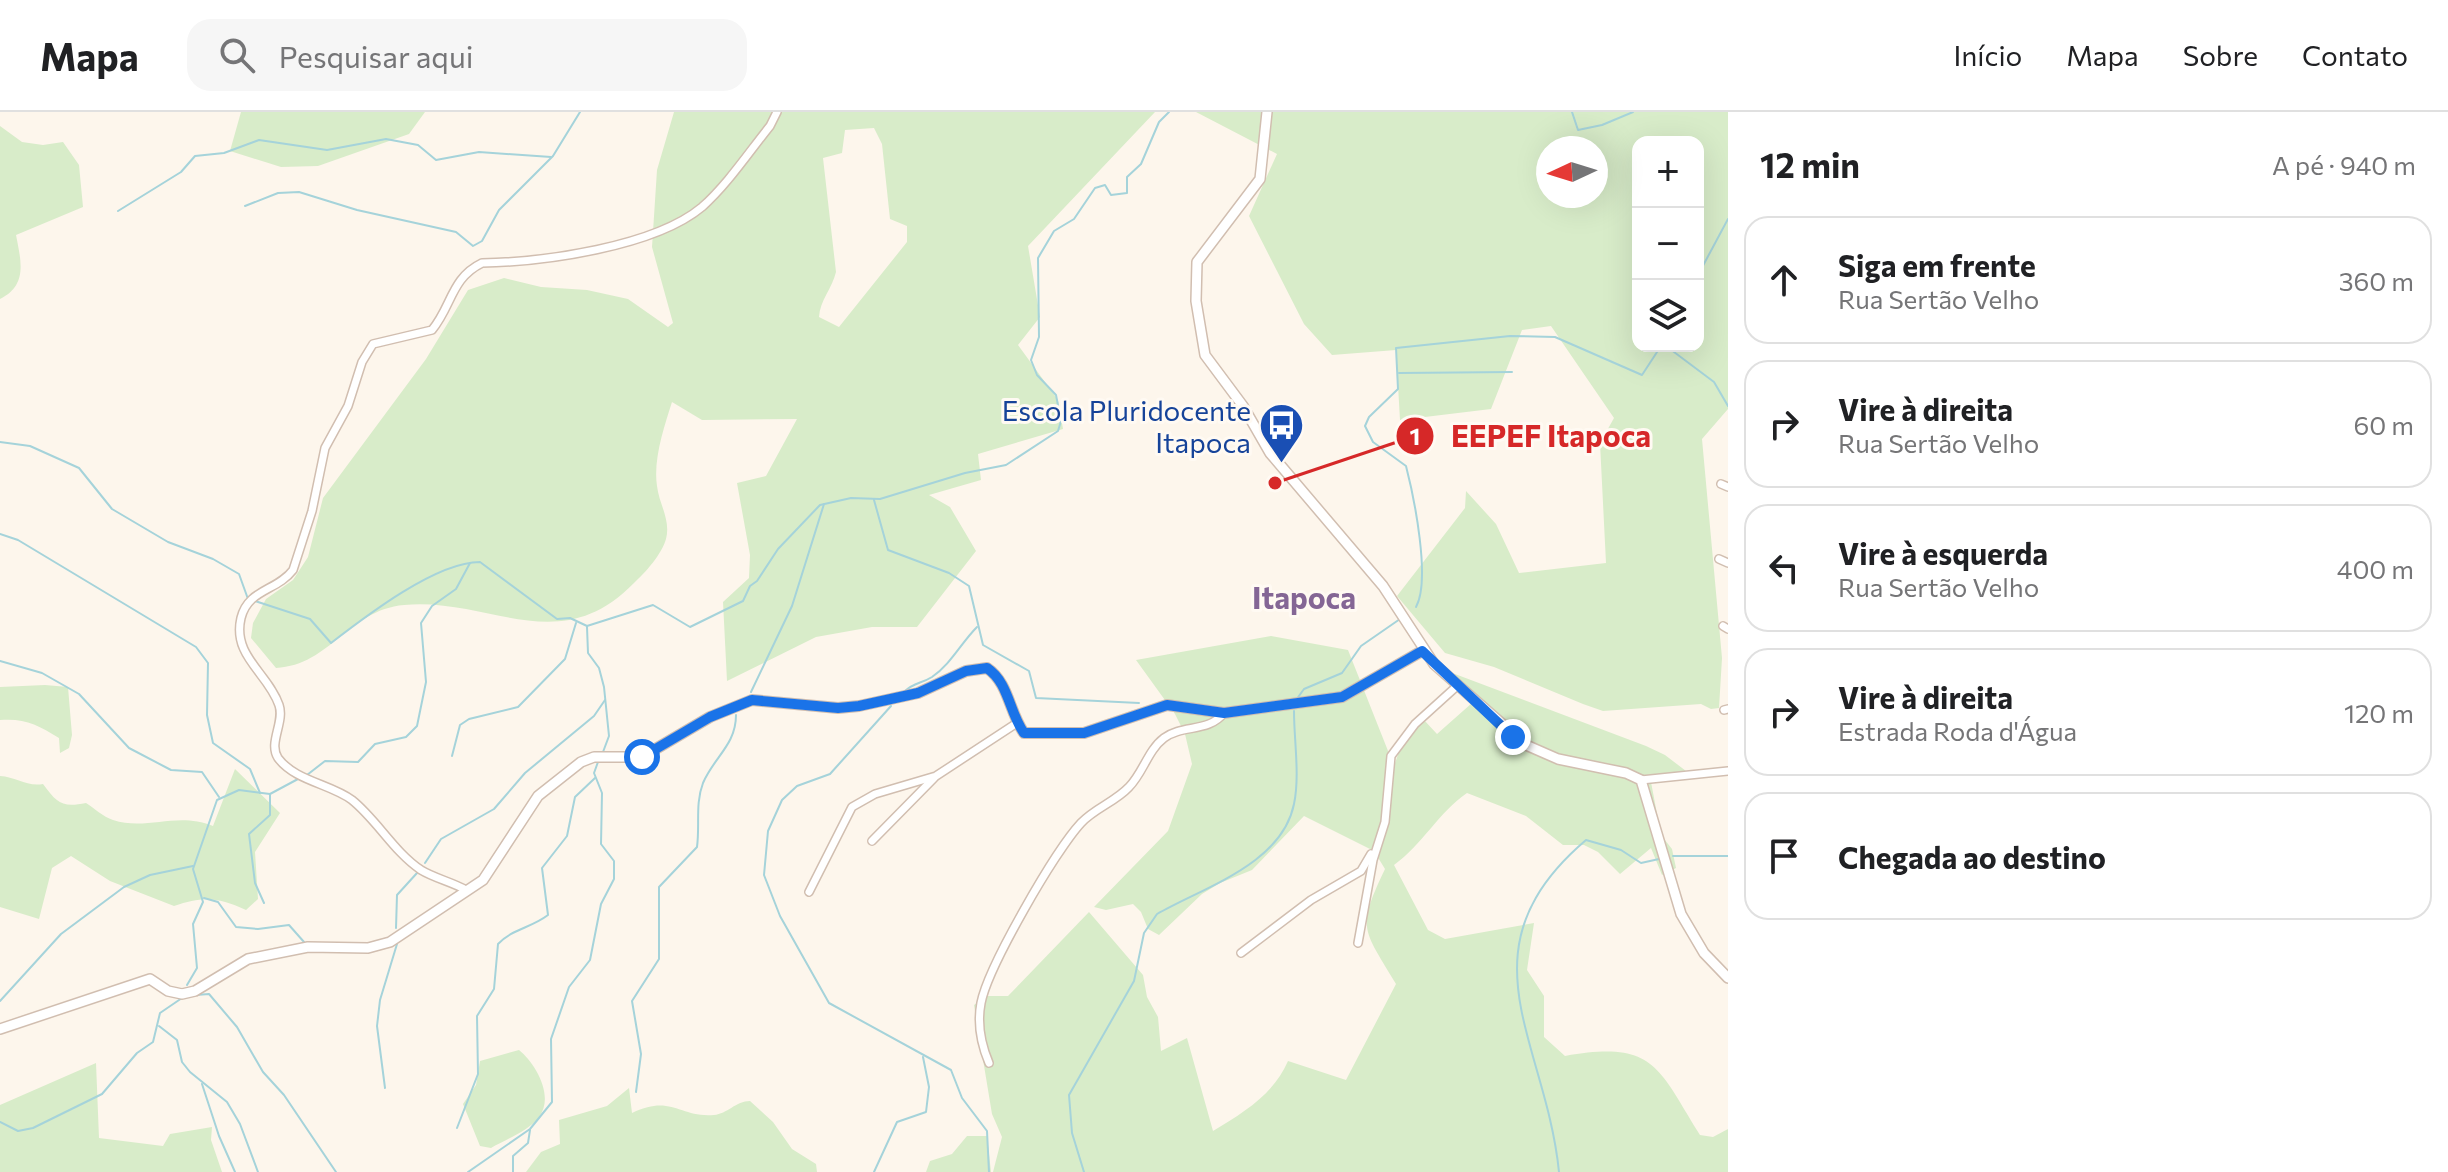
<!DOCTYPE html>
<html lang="pt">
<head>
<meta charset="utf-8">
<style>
  body { margin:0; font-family:Commissioner,sans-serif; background:#f6f6f6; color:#202124 }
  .controls { position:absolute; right:24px; top:24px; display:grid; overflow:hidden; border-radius:16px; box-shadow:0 8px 32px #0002 }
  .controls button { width:72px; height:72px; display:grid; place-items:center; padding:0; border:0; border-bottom:2px solid #e0e0e0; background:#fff; color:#202124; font:40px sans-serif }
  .compass { position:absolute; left:1536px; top:24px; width:72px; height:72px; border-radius:50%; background:#fff; box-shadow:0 8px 32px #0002; rotate:266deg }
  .stop { position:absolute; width:24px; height:24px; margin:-18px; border:6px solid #1a73e8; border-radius:50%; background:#fff }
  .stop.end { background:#1a73e8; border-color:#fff; box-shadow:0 2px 8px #0008 }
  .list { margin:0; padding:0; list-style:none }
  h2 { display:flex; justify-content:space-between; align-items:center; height:104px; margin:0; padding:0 32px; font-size:34px }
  h2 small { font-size:26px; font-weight:400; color:#757577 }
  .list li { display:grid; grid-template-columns:52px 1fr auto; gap:24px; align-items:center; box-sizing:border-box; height:128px; margin:0 16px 16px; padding:0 16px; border:2px solid #e0e0e0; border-radius:24px }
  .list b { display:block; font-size:30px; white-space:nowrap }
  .list p { margin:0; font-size:26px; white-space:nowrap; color:#757577 }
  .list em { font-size:26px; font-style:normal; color:#757577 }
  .icon { flex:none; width:44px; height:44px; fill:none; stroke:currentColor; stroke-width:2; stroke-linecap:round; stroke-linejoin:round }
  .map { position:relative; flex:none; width:1728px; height:1060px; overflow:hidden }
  header { display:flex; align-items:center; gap:48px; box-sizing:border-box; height:112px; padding:0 40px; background:#fff; border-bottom:2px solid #e0e0e0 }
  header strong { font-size:38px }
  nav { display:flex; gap:44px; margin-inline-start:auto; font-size:28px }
  .search { width:560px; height:72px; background:#f6f6f6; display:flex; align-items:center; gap:20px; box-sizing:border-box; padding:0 28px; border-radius:24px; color:#757577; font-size:30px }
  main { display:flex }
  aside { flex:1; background:#fff }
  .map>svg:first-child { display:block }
  .green { fill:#d8ecc9; fill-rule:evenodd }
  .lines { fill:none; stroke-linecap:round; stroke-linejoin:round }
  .stream { stroke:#a5d3da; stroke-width:2 }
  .minor-casing { stroke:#d1beb0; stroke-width:10 }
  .tertiary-casing { stroke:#d1beb0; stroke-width:12 }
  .minor { stroke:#fff; stroke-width:7 }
  .tertiary { stroke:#fff; stroke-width:9 }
  .route { stroke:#1a73e8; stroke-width:10 }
  .labels { text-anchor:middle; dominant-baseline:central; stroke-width:6; stroke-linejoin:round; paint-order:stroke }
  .transit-label { font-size:28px; fill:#164399; stroke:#fffaf3; text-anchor:end }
  .neighbourhood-label { font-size:30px; font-weight:bold; fill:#846695; stroke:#fffaf3 }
  .leader { fill:none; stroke:#d62828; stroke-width:3 }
  .callout-dot { fill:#d62828; stroke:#fffaf3; stroke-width:3 }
  .mark-label { font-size:24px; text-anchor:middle; font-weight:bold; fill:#fff }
  .callout-label { font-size:30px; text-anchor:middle; font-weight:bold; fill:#d62828; stroke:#fffaf3; stroke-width:6; stroke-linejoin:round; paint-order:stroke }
</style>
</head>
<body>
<header>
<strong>Mapa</strong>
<div class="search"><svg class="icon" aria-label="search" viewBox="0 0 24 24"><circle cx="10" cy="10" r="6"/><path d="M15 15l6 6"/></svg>Pesquisar aqui</div>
<nav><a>Início</a><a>Mapa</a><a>Sobre</a><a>Contato</a></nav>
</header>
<main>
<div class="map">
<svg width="1728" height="1060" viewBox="0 0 1728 1060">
  <rect width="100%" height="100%" fill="#fdf6ec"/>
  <g class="green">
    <polygon points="241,0 425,0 409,22 318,54 281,55 230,39"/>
    <path d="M 674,0 L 1155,0 L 1028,134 L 1040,205 L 1018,233 L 1058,288 L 1063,317 L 978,342 L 981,368 L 929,383 L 950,395 L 976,439 L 917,515 L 872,515 L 816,525 L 727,569 L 723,490 L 749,466 L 750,443 L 737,371 L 766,364 L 797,307 L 702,308 L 672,290 C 664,315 653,348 657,374 C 659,392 671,408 666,427 C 662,442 645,461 634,471 C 559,548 490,485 404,493 C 348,498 331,553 276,556 L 251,526 L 253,511 L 266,487 L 293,468 L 308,445 L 323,386 L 426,247 L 468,178 L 504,166 L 541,175 L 587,178 L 628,187 L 668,215 L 673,211 L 652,135 L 657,58 ZM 874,16 L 882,32 L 890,107 L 907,114 L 907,130 L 839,215 L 819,205 C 820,188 832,177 836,160 L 823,46 L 842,41 L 845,18 Z"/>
    <path d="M 1196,0 L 1728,0 L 1728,297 L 1702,327 L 1722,546 L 1719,596 L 1711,597 L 1701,592 L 1603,599 L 1583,592 L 1494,555 L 1445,541 L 1397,484 L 1465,396 L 1466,379 L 1496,412 L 1519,461 L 1606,451 L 1600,331 L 1614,306 L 1551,214 L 1522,218 L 1491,297 L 1400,308 L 1396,238 L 1332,243 L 1304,212 L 1249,104 L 1277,42 ZM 1638,30 L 1698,30 L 1698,234 L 1638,234 ZM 1548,36 L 1596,36 L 1596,84 L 1548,84 Z"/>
    <path d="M 0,14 L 22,30 L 43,33 L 63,30 L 79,53 L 83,95 L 16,123 C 21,149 28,173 0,187 Z"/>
    <path d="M 1271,524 L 1348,538 L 1394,654 L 1401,634 L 1424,608 L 1437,622 L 1472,591 L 1447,559 L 1646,634 L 1665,643 L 1686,659 L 1651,670 L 1661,723 L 1672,737 L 1676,756 L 1662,763 L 1651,736 L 1620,762 L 1598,740 L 1584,733 L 1563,733 L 1526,704 L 1467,681 C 1439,700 1422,733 1394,753 L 1428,818 L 1445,827 L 1534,811 L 1527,858 L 1544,884 L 1544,925 L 1565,944 C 1655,928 1658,956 1700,1023 L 1713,1025 L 1728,1017 L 1728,1060 L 993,1060 L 1002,1025 L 992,1002 L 974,893 L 986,884 L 1008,884 L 1089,800 L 1143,863 L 1147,885 L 1158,905 L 1161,939 L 1187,926 L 1213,1019 C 1244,1000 1273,983 1288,949 L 1346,968 L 1396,872 C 1363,816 1356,818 1385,757 L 1374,739 L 1304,704 L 1252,758 L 1220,771 L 1202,782 L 1159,823 L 1148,817 L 1141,800 L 1133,792 L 1106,798 L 1094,795 L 1168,719 L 1192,652 L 1185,622 L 1175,602 L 1136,548 Z"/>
    <path d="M 45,573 L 68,575 L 72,623 L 69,636 L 60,641 L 59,626 C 38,613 25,606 0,608 L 0,575 Z"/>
    <path d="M 235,657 L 280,701 L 255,740 L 258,787 L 246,798 C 218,785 203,784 174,794 L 110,769 L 71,744 L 52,756 L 39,807 L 0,795 L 0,664 C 16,665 27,675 43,672 C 57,691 62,696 86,691 C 94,696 103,705 113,708 C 147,719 177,699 213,714 Z"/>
    <path d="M 519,938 C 535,951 555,984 539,1005 C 530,1018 505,1028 491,1036 L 480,1034 L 463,992 L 476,973 L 480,949 Z"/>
    <polygon points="96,951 99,1026 163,1034 170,1022 212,1015 211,1028 222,1060 0,1060 0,993"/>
    <path d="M 629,976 L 632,1001 C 672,982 679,1006 714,1003 C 727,1002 736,989 750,989 L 773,1010 L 792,1037 L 816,1052 L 817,1060 L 526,1060 L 541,1040 L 560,1032 L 559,1008 L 607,994 Z"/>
    <polygon points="967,1024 987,1024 991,1060 926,1060 930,1049 952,1042"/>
  </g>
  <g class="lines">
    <g class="stream">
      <polyline points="1572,0 1578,18 1602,13 1633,0"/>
      <polyline points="245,94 278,81 299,80 357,98 456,120 473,134 482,129 499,98 553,44 580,0"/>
      <polyline points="118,99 181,60 195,44 224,41 259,28 327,38 386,27 418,33 436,48 479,40 551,45"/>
      <polyline points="1698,163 1728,107"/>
      <polyline points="1666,234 1714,270 1728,294"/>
      <polyline points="1399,261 1512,260"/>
      <polyline points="0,330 30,334 79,356 112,397 168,430 213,447 239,462 248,487"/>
      <polyline points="874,388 888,438 949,461 969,474 983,533 1029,559 1036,586 1139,591"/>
      <polyline points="0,422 18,428 196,535 208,551 207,603 213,631 250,657 260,681"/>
      <path d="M 255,489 L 310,507 L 331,531 C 366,504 436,450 480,450 L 557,507 L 570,506 L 587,514 L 653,493 L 690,515 L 743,489 L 750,474 L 757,469 L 778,437 L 820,393 L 851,386 L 880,387 L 965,361 L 1006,353 L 1058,319 L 1061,309 L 1056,283 L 1037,263 L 1031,248 L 1039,225 L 1038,146 L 1054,119 L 1074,107 L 1095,76 L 1105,73 L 1111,83 L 1127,81 L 1127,65 L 1141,52 L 1159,10 L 1169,0"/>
      <path d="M 1416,495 C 1431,468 1414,385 1406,354 L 1373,330 L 1365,314 L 1369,305 L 1398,277 L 1396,236 L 1510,224 L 1555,225 L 1642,263 L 1661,234"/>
      <polyline points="587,515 588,541 599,556 604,575 609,624 603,640"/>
      <polyline points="0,549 42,561 79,582 129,636 171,658 202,660 219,685"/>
      <polyline points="751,580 792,494 824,392"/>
      <path d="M 904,580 C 914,570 921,572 932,565 C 951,552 961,531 977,515"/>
      <polyline points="1296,588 1304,577 1342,561 1361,534 1400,507"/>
      <polyline points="891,594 830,662 797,674 782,688 768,719 764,763 780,804 829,891 951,958 962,986 987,1019 989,1060"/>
      <polyline points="452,644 460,613 469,607 518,595 565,547 576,511"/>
      <polyline points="307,663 325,649 358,650 375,632 406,625 417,614 426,570 421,511 432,494 456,477 470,451"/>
      <polyline points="1673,744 1728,744"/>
      <polyline points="425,751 441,727 494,697 525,661 594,604 605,588"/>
      <polyline points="204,786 218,790 236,815 258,817 289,813 304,830"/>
      <polyline points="264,791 255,771 249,722 270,703 270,683"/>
      <polyline points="396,816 397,783 417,761"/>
      <polyline points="187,873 197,856 193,812 203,790 193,757 217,688 239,678 270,682 298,667"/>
      <polyline points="196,883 209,882 237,915 263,960 284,983 336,1060"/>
      <polyline points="0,889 61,822 124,775 150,763 193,754"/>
      <polyline points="159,914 177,928 182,950 190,960 227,990 240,1012 258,1060"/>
      <polyline points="202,972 219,1024 235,1060"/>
      <polyline points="385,976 377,914 380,888 397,832"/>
      <path d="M 636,980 L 641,942 L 632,889 L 659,847 L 659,775 L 697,735 C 700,713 695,692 703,671 C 714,645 736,633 736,603"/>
      <polyline points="0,1010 18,1019 33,1016 102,982 137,941 153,930 160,901 182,886"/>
      <path d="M 457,1016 L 478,962 L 477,904 L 494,877 L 498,832 C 512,817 531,816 548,803 L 542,756 L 567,724 L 575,685 L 595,666"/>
      <polyline points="468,1060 530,1017 552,990 551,927 569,875 590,848 601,792 614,767 614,749 601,732 602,681 594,661 598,650"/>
      <polyline points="513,1060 513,1044 528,1031 530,1018"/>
      <polyline points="874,1060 897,1010 926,1000 929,975 923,945"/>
      <path d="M 1084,1060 L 1072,1021 L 1069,983 L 1134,869 L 1144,821 L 1157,802 C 1204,775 1282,752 1294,692 C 1300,663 1294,629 1294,599"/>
      <path d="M 1559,1060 C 1546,928 1457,838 1586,728 L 1621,738 L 1641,751 L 1659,747"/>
    </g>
    <defs>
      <g id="minor">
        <polyline points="1721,372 1728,375"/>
        <polyline points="1719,447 1728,451"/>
        <polyline points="1723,514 1728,517"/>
        <polyline points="1724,598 1728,597"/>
        <polyline points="1641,668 1728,659"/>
        <polyline points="872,729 934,666"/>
        <path d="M 466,778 C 452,770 434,766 421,758 C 394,740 377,708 352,688 C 331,672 295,669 278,646 C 268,631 285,610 279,593 C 268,561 232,544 241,506 C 248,477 277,479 293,458 L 312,399 L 325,336 L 348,294 L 362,250 L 373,232 L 432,218 C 452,194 451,166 482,151 C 543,150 654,135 702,95 C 727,73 749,40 770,14 L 777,0"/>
        <polyline points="809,780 852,695 875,682 936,664 1017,611"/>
        <polyline points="1358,831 1373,748 1385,710 1391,644 1415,612 1457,574"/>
        <polyline points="1241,841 1311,788 1361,759 1371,742"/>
        <path d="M 989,951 C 981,932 977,912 981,891 C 988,855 1055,739 1081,711 C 1095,696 1115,690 1129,675 C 1143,661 1148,638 1164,626 C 1183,612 1208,621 1224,601"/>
      </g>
      <g id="tertiary">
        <polyline points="1267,0 1260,67 1197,150 1196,189 1205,243 1243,294 1270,341 1383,474 1434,552 1526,633 1558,647 1626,661 1641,668 1681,802 1704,841 1728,866"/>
        <path d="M 0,917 L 150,867 L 168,879 L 182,882 L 195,879 L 248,847 L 308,835 L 368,836 L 390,830 L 483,768 L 538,684 L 581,650 L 594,645 L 642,645 L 710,605 L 752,588 L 838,596 L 859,594 L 918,581 L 966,559 L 987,556 C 1009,571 1009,600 1024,621 L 1084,621 L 1167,593 L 1224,601 L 1342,585 L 1422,539"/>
      </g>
    </defs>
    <use href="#minor" class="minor-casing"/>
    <use href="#tertiary" class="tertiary-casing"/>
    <use href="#minor" class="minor"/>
    <use href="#tertiary" class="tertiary"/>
  </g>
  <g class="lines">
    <path class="route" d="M 642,645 L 710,605 L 752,588 L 838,596 L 859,594 L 918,581 L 966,559 L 987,556 C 1009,571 1009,600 1024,621 L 1084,621 L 1167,593 L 1224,601 L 1342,585 L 1422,539 L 1513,625"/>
  </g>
  <defs>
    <symbol id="bus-pin" viewBox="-11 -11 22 30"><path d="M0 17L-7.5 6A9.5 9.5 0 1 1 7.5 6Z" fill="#1a4fb4" stroke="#fffaf3"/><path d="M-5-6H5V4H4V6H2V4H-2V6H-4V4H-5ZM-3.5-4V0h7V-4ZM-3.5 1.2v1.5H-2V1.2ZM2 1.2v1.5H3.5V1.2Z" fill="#fff"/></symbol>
  </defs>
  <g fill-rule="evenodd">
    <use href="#bus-pin" x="1256" y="288" width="51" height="69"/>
  </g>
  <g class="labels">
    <g class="transit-label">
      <text x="1251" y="298">Escola Pluridocente<tspan x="1251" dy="32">Itapoca</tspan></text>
    </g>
    <g class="neighbourhood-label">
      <text x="1304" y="484">Itapoca</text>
    </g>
  </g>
  <path class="leader" d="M1275 371L1415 324"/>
  <g class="callout-dot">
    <circle cx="1275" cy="371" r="8"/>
    <circle cx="1415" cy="324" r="20"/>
  </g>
  <g class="mark-label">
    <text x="1415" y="333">1</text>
  </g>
  <g class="callout-label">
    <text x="1551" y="335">EEPEF Itapoca</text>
  </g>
</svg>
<div class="controls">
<button>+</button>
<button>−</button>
<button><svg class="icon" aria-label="layers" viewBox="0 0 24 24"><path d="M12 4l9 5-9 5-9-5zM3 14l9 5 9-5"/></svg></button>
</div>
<svg class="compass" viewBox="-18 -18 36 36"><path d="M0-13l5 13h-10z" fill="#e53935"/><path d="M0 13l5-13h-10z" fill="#757577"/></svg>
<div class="stop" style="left:642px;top:645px"></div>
<div class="stop end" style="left:1513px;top:625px"></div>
</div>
<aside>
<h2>12 min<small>A pé · 940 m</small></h2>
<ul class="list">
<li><svg class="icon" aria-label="ahead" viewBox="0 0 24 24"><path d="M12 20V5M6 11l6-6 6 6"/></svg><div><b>Siga em frente</b><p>Rua Sertão Velho</p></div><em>360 m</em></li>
<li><svg class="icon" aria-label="right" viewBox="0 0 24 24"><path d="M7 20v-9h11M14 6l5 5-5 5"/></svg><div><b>Vire à direita</b><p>Rua Sertão Velho</p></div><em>60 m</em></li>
<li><svg class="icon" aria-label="left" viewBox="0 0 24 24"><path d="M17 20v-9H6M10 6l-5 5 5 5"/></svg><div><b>Vire à esquerda</b><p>Rua Sertão Velho</p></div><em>400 m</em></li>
<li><svg class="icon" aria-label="right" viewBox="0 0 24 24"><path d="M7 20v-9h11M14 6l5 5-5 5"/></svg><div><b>Vire à direita</b><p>Estrada Roda d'Água</p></div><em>120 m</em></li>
<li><svg class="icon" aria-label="arrive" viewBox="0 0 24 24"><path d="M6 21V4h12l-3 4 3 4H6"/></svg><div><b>Chegada ao destino</b></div></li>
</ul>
</aside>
</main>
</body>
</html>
